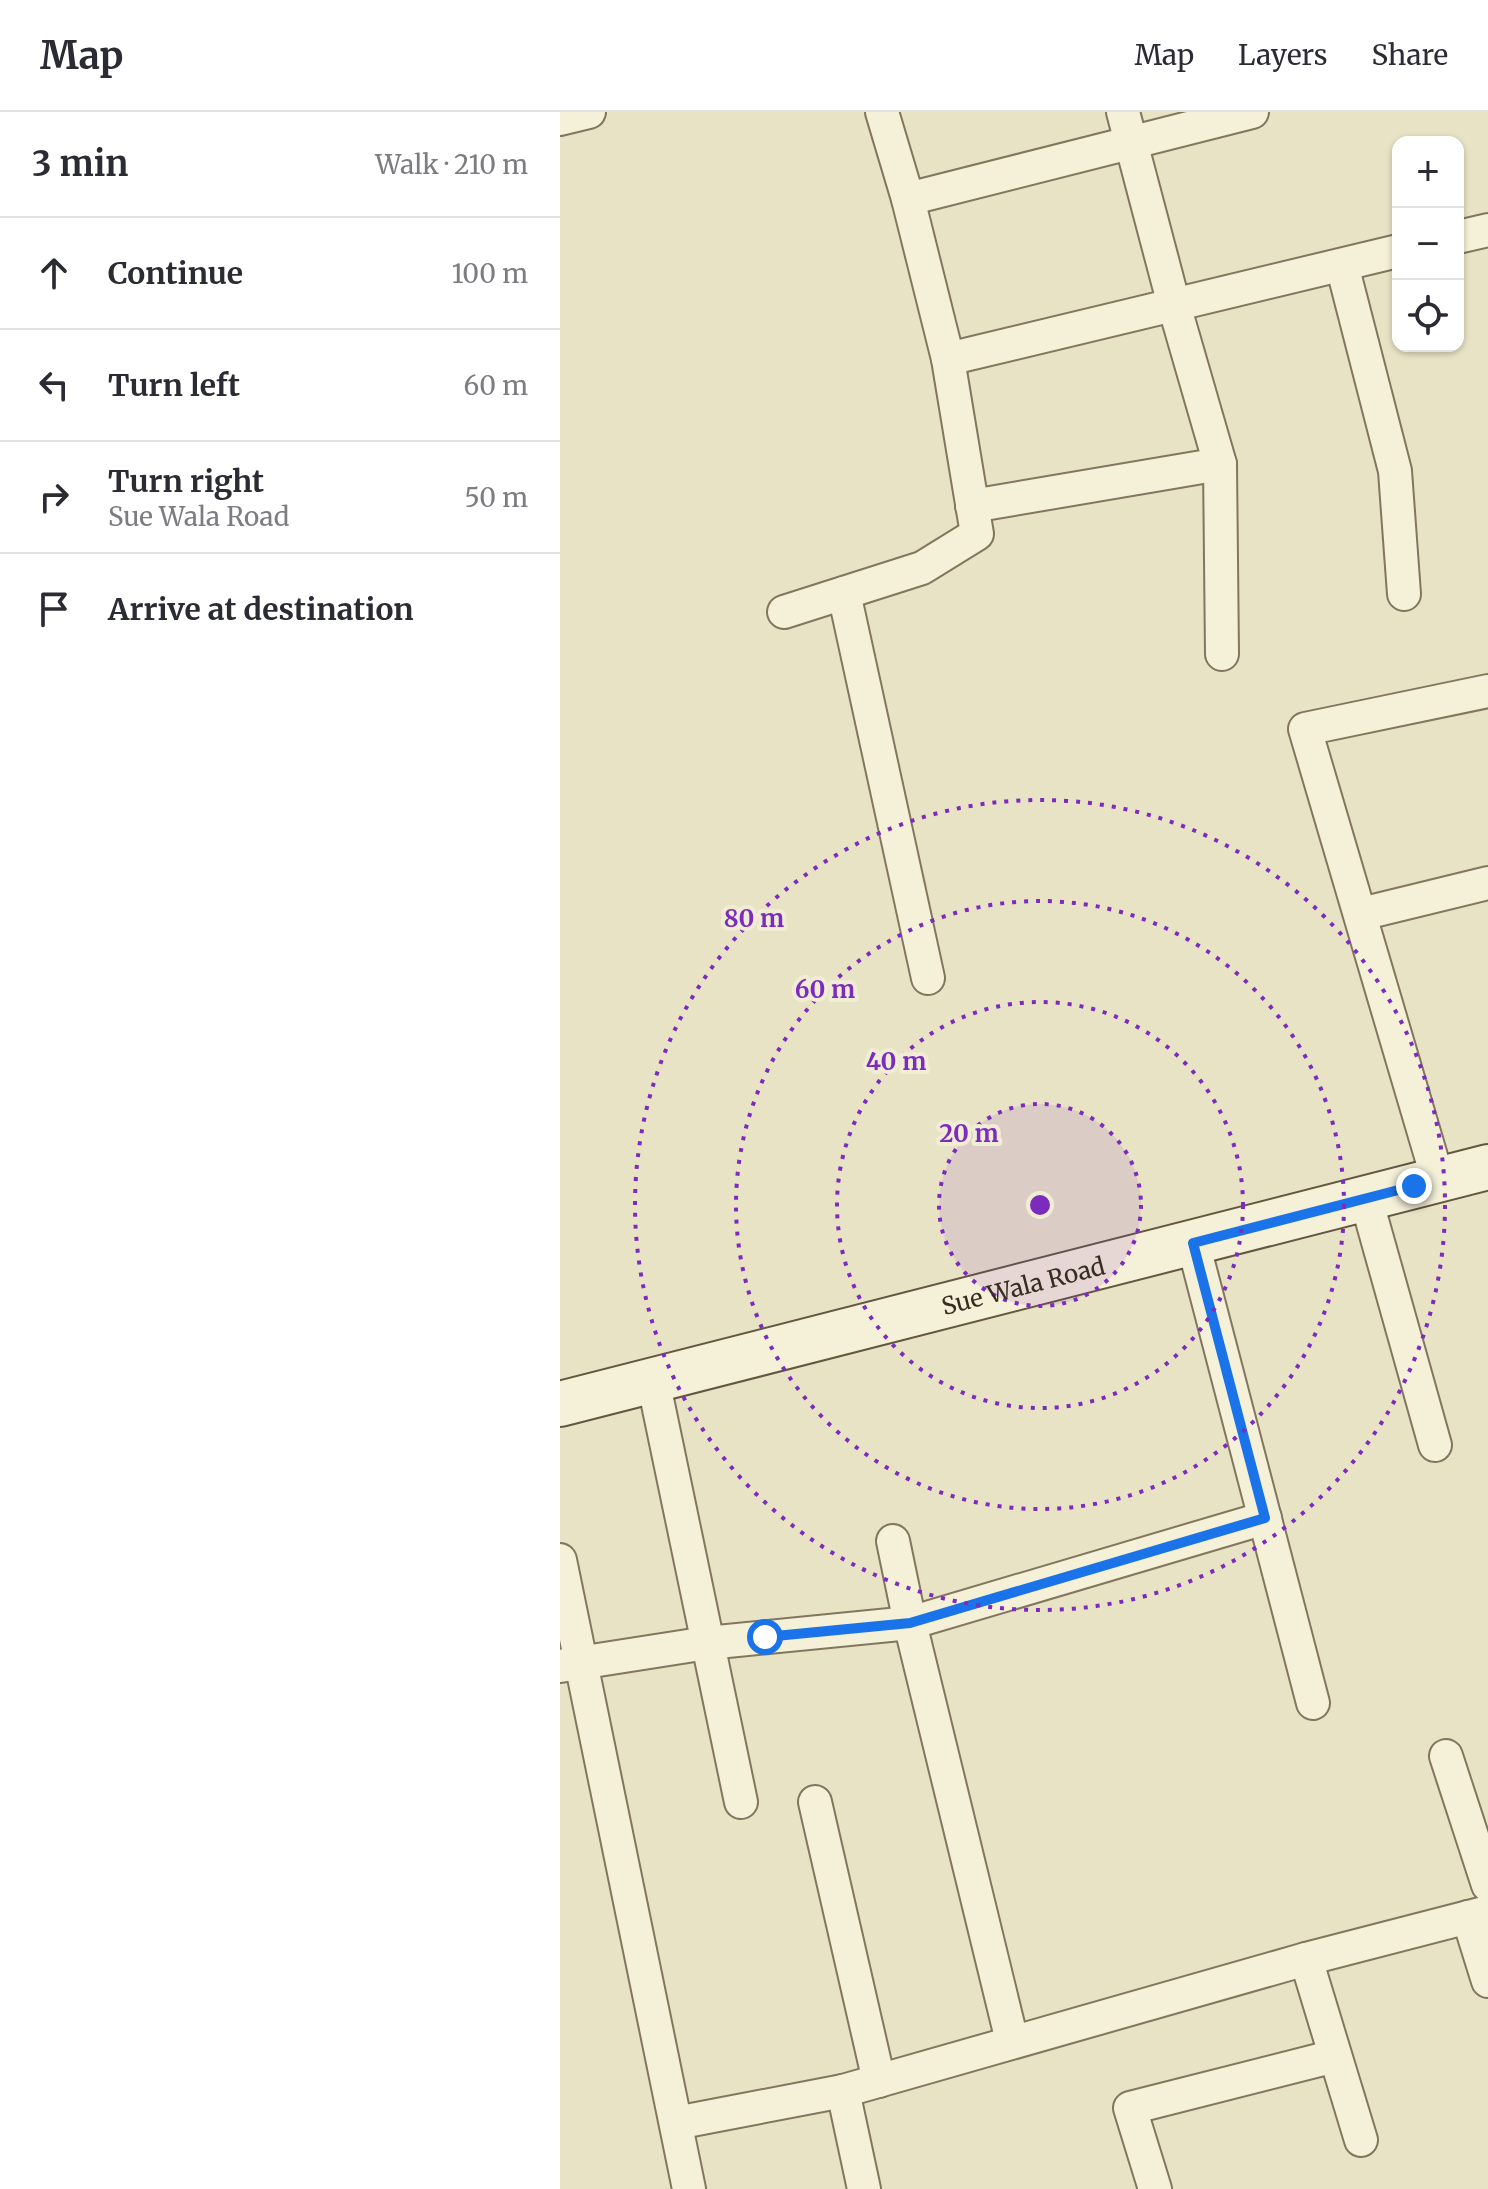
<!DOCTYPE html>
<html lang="en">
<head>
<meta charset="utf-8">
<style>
  body { margin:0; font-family:Merriweather,serif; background:#f2f2f3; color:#2b2b33 }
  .controls { position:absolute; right:24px; top:24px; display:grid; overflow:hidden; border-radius:16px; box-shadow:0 2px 6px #0004 }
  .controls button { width:72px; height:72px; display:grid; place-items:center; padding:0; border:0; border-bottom:2px solid #e1e1e2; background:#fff; color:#2b2b33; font:40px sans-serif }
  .stop { position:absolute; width:24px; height:24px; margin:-18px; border:6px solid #1a73e8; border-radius:50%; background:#fff }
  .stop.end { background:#1a73e8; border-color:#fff; box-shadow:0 2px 8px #0008 }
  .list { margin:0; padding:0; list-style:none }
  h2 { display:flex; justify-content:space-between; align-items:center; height:104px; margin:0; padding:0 32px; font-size:34px }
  h2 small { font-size:26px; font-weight:400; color:#7c7c81 }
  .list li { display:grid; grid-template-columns:52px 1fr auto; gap:24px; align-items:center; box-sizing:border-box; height:112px; padding:0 32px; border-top:2px solid #e1e1e2 }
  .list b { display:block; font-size:30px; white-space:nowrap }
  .list p { margin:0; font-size:26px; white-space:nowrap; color:#7c7c81 }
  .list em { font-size:26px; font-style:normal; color:#7c7c81 }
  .icon { flex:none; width:44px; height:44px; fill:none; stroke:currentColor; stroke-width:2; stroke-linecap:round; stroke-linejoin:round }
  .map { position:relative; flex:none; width:928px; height:2077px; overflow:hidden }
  header { display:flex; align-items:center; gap:48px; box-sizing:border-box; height:112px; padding:0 40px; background:#fff; border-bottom:2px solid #e1e1e2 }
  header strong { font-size:38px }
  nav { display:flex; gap:44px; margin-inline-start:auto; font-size:28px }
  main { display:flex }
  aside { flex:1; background:#fff }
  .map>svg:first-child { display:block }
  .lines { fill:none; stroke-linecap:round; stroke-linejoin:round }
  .street-casing { stroke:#82765e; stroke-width:36 }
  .secondary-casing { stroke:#645741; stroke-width:48 }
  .street { stroke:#f5f0d8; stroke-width:32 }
  .secondary { stroke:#f5f0d8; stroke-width:44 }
  .route { stroke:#1a73e8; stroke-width:10 }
  .ring { fill:none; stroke:#7b2cbf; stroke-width:4; stroke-dasharray:4 8 }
  .labels { text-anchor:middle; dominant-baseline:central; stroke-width:8; stroke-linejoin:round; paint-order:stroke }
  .street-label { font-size:24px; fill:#342d20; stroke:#f1edd5 }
  .centre { fill:#7b2cbf; stroke:#f1edd5; stroke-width:4 }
  .ring-label { font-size:24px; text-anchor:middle; font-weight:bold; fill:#7b2cbf; stroke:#f1edd5; stroke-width:8; stroke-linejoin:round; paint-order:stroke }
</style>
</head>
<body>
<header>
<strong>Map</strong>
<nav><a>Map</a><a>Layers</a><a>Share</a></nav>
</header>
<main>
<aside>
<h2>3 min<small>Walk · 210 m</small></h2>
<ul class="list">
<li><svg class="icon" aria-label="ahead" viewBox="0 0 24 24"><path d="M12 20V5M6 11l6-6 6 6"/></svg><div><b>Continue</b></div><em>100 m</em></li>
<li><svg class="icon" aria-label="left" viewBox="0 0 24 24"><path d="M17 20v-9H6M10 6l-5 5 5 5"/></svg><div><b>Turn left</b></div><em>60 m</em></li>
<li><svg class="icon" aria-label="right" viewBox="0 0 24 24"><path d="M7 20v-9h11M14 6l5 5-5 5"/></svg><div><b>Turn right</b><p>Sue Wala Road</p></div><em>50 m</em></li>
<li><svg class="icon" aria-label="arrive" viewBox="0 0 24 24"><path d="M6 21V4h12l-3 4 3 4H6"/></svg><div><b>Arrive at destination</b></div></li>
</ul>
</aside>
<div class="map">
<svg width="928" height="2077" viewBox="0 0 928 2077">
  <rect width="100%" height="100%" fill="#e9e3c6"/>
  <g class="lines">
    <defs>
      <g id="street">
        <polyline points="563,0 614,193 660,352 662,542"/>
        <polyline points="0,7 29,0"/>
        <polyline points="348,87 692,0"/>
        <polyline points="898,125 928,118"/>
        <polyline points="782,153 835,359 844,482"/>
        <polyline points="388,247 838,139"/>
        <polyline points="412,394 660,352"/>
        <polyline points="284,481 368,866"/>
        <polyline points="224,500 362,456 417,422 388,247 348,87 322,0"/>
        <polyline points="801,802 928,771"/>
        <polyline points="878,1068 745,617 928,579"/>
        <polyline points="806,1087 875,1333"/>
        <polyline points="633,1131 753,1591"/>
        <polyline points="93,1268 181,1690"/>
        <polyline points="333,1429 350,1511 452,1929"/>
        <polyline points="0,1448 129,2077"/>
        <polyline points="0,1554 147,1531 350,1511 705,1406"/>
        <polyline points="886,1644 928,1773"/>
        <polyline points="255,1690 319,1969"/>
        <polyline points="908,1805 928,1869"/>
        <polyline points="746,1847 801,2028"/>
        <polyline points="116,2011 283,1979"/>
        <polyline points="304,2077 283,1979 746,1847 928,1800"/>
        <polyline points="595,2077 570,1996 775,1944"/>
      </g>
      <g id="secondary">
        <path id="s1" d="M 0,1292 L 928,1055"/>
      </g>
    </defs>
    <use href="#street" class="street-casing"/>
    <use href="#secondary" class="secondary-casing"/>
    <use href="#street" class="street"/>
    <use href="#secondary" class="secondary"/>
  </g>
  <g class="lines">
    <polyline class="route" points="205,1525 350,1511 705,1406 633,1131 854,1074"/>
  </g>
  <circle cx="480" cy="1093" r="101" fill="#7b2cbf" fill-opacity=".12"/>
  <g class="ring">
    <circle cx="480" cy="1093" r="101"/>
    <circle cx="480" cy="1093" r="203"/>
    <circle cx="480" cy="1093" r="304"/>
    <circle cx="480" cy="1093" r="405"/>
  </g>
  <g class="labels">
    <g class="street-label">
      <text stroke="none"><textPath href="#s1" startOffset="478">Sue Wala Road</textPath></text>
    </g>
  </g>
  <circle cx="480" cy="1093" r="12" class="centre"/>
  <g class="ring-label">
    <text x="194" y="815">80 m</text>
    <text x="265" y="886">60 m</text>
    <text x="336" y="958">40 m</text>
    <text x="409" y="1030">20 m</text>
  </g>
</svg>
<div class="controls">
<button>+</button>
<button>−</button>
<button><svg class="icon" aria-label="locate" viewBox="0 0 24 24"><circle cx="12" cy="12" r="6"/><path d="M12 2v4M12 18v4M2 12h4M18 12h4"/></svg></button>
</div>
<div class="stop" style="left:205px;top:1525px"></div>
<div class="stop end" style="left:854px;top:1074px"></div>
</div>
</main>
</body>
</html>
